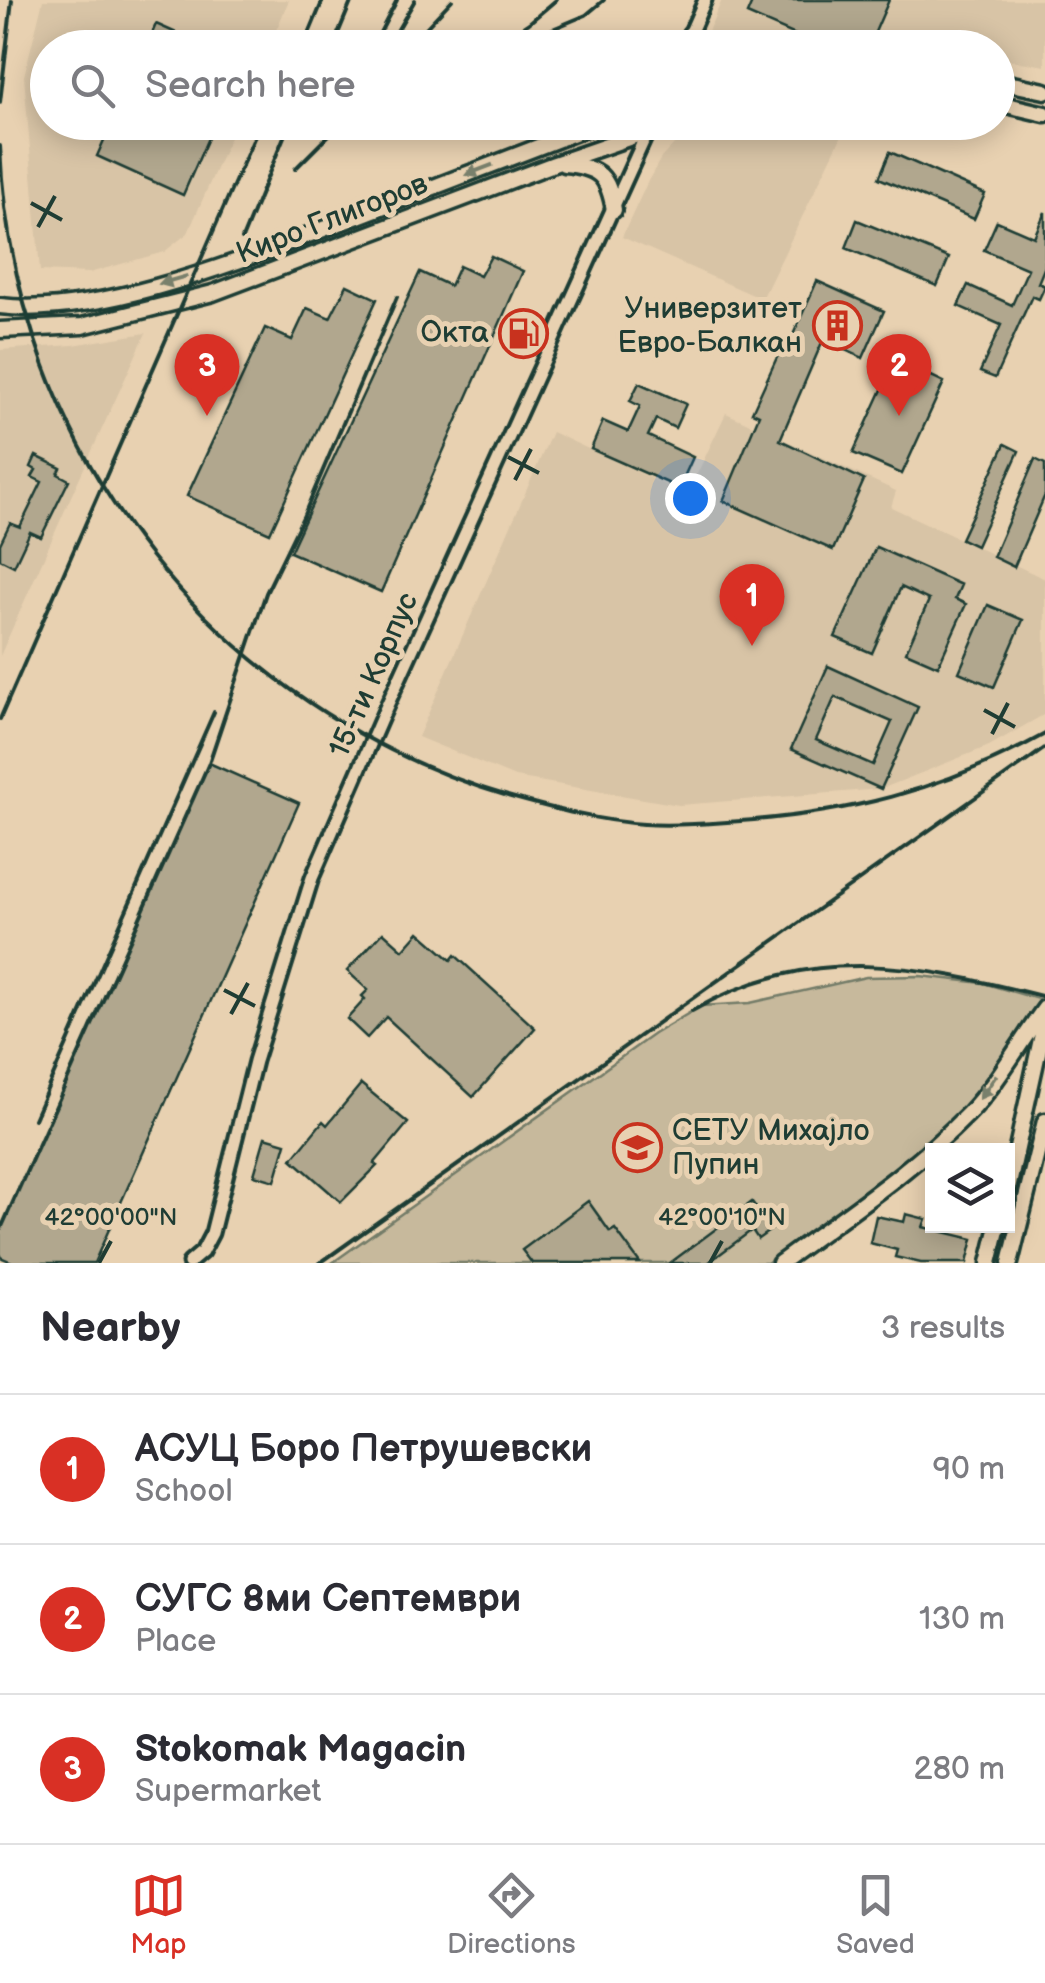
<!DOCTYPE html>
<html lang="en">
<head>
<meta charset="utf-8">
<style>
  body { margin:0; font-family:"Balsamiq Sans",sans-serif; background:#f7f7f7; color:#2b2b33 }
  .controls { position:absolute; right:30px; bottom:30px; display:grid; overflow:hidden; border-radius:0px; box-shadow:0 5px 25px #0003 }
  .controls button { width:90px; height:90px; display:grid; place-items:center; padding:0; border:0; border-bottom:2px solid #e1e1e2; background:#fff; color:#2b2b33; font:50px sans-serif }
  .you { position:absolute; left:690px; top:498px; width:35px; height:35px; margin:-25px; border:8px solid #fff; border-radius:50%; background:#1a73e8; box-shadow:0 0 0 15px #1a73e833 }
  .badge { display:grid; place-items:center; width:65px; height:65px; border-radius:50%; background:#d93025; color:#fff; font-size:32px; font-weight:700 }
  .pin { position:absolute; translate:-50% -82px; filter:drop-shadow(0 2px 5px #0008) }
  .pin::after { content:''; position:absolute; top:52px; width:35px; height:30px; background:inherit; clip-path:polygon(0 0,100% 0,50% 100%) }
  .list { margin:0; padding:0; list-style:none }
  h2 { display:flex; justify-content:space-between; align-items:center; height:130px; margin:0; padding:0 40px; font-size:42px }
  h2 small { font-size:32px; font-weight:400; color:#7c7c81 }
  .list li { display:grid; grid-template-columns:65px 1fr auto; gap:30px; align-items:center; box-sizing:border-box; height:150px; padding:0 40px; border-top:2px solid #e1e1e2 }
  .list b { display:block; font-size:38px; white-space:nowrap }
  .list p { margin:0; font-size:32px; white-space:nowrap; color:#7c7c81 }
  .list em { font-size:32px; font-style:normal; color:#7c7c81 }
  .icon { flex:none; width:55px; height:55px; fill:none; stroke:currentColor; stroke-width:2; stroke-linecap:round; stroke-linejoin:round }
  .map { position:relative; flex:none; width:1045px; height:1263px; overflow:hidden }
  .search { position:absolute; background:#fff; box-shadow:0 5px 25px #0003; left:30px; right:30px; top:30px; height:110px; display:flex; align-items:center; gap:25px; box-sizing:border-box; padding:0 35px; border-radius:55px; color:#7c7c81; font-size:38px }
  .sheet { height:580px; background:#fff }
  nav { display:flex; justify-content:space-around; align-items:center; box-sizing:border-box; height:140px; border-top:2px solid #e1e1e2; background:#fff; font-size:28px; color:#7c7c81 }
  nav a { display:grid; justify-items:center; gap:5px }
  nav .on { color:#d93025 }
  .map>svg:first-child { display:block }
  .built { fill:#d8c4a6 }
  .green { fill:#c7b99c; stroke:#737b68; stroke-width:2.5 }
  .building { fill:#b1a78e; stroke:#1f3d34; stroke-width:2.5; fill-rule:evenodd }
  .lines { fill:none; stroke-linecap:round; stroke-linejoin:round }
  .minor-casing { stroke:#1f3d34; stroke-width:19 }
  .tertiary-casing { stroke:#1f3d34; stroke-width:21 }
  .minor { stroke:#e8d1b1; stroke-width:11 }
  .tertiary { stroke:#e8d1b1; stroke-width:14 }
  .rail { stroke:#1f3d34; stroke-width:4 }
  .oneway { fill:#79806c }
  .ticks { fill:none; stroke:#1f3d34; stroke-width:4 }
  .labels { text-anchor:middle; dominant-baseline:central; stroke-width:10; stroke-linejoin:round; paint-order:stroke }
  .street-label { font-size:30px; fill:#1f3d34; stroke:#e8d1b1 }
  .poi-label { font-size:30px; fill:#1f3d34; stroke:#e8d1b1; text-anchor:end }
  .ticks-label { font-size:25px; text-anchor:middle; fill:#1f3d34; stroke:#e8d1b1; stroke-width:10; stroke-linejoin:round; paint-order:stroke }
</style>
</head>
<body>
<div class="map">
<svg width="1045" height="1263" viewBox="0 0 1045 1263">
  <rect width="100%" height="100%" fill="#e8d1b1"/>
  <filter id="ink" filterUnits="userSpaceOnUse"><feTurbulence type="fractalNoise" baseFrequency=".01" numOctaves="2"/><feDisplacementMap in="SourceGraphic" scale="20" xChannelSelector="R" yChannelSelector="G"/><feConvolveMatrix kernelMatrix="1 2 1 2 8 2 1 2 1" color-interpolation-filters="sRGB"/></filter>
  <g filter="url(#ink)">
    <g class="built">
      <polygon points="43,0 289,0 269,47 48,48 48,122 236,123 188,233 164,252 89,273 40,271 24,76"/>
      <polygon points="722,0 1045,0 1045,66 998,58 998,48 712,48 705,38"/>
      <polygon points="732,123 848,123 762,299 622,237 648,181 661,158 676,142 696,131"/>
      <polygon points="146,333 73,492 0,656 0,350 73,345"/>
      <polygon points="726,413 896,491 891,507 1045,579 1045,714 989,746 881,789 679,805 515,777 418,737 552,432 687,495"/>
    </g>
    <polygon class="green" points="920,976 983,983 1045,1001 971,1111 767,1263 332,1263 654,1034 701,1006 750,1003 866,977"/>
    <g class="building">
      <polygon points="753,0 889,0 869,46 823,47 747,14"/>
      <polygon points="156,24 210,48 146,48"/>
      <polygon points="112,122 215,122 183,195 97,156"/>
      <polygon points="890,152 985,194 974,219 879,178"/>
      <polygon points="1045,212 1045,266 1038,283 1045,286 1039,299 1032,296 995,378 980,372 1001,325 958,306 968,285 1012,305 1028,269 984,250 997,221 1034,237"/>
      <polygon points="857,220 949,258 937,286 846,248"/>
      <polygon points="491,256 523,271 381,592 290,552 420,272 450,286 459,266 480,276"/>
      <polygon points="817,281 884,311 863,358 823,340 780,440 864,480 833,550 723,501 759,415 752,412 784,342 789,344"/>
      <polygon points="347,285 377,299 270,533 187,496 265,328 292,340 307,308 330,318"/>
      <polygon points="896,359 944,382 902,474 853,453"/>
      <polygon points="639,383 686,404 675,428 656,419 648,436 693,457 679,488 591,449 603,421 628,432 640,406 630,401"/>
      <polygon points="1005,444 1019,451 976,546 961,539"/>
      <polygon points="36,456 61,468 58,474 69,480 41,537 30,532 14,566 0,559 0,544 10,523 20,527 42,482 32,477 36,470 31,467"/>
      <polygon points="1035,459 1045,464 1045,495 1014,567 993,557"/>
      <polygon points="876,547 961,585 955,599 966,604 938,666 906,652 929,600 901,587 872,653 835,637"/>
      <polygon points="988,605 1023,620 994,687 959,672"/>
      <path d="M 828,666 L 918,707 L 881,789 L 791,749 ZM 835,697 L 892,722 L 873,765 L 816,740 Z"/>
      <polygon points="209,763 299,803 94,1263 14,1263 0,1257 0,1231"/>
      <polygon points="383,932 403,950 419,932 451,960 455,955 535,1028 473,1097 386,1017 367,1038 347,1019 365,999 362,996 368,990 347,971"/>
      <polygon points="361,1084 408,1123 374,1164 377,1166 341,1202 292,1159 323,1121 327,1125"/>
      <polygon points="265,1137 286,1143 275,1181 254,1175"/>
      <polygon points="588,1201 610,1232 615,1229 640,1263 532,1263 522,1250"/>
      <polygon points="752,1202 772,1229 758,1239 752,1230 708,1263 670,1263"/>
      <polygon points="906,1214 926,1219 923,1227 973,1239 967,1263 921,1263 895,1257 897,1250 870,1243 876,1216 904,1222"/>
    </g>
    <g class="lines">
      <defs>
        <g id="minor">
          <polyline points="684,48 705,0"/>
          <polyline points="189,1263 202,1252 212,1233 255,1061 312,878 385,710 652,122"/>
        </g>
        <g id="tertiary">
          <polyline points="690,34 691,48"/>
          <polyline points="998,81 1045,91"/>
          <polyline points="998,103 1045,114"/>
          <path d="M 564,164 C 600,167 608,176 614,210"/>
          <path d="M 0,306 C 103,319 256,254 353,218 C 436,186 520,154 603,122"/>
          <polyline points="0,330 82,326 213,293 554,164 675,122"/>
          <polyline points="1008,1189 1045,1021"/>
          <path d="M 780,1263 C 845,1215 911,1172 968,1114 C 997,1084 1020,1042 1045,1008"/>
          <polyline points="989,1263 998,1226"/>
          <polyline points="1010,1263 1045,1121"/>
        </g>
      </defs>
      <use href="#minor" class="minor-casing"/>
      <use href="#tertiary" class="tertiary-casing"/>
      <use href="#minor" class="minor"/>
      <use href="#tertiary" class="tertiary"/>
      <g class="rail">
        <polyline points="303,48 323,0"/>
        <polyline points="332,48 352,0"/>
        <polyline points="372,48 397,0"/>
        <polyline points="387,48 415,0"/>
        <polyline points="407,48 452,0"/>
        <polyline points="434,48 453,32"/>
        <polyline points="491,48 529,23 556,0"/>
        <polyline points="507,48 586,15 604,0"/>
        <polyline points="0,102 12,0"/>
        <path d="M 0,146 C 12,452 218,712 511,797 C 554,809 599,821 644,824 C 672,826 700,824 727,822 C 844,815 942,791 1045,734"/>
        <polyline points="295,169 342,122"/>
        <polyline points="242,239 290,122"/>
        <polyline points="0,719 261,122"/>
        <path d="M 692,1011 C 812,942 919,965 1045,997"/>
        <polyline points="34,1119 214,712"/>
        <polyline points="0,1231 209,763 266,593 303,517 397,297"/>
        <polyline points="320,1263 1045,748"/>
      </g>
    </g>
    <defs><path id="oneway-solid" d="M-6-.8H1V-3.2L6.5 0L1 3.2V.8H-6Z" transform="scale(2.5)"/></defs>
    <g class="oneway">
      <use href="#oneway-solid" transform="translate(479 170) rotate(159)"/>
      <use href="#oneway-solid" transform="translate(173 280) rotate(164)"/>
      <use href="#oneway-solid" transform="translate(988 1087) rotate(125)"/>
    </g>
  </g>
  <path class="ticks" d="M 31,203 L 62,220M 38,227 L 55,196M 508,457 L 539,473M 515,480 L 531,449M 984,710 L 1015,727M 992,734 L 1008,703M 224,990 L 255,1006M 231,1014 L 248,983M 99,1263 L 111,1241M 710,1263 L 722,1241"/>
  <defs>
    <symbol id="building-ring" viewBox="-11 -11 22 22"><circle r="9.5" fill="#e8d1b1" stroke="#c8321e" stroke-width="1.5"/><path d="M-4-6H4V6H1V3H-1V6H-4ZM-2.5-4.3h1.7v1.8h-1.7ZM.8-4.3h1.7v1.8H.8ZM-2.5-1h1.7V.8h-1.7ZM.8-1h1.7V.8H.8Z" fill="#c8321e"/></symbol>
    <symbol id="fuel-ring" viewBox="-11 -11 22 22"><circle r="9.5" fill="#e8d1b1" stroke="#c8321e" stroke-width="1.5"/><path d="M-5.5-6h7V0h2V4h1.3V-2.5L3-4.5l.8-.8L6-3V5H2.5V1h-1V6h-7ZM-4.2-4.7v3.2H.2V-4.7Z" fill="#c8321e"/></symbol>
    <symbol id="school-ring" viewBox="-11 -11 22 22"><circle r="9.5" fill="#e8d1b1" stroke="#c8321e" stroke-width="1.5"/><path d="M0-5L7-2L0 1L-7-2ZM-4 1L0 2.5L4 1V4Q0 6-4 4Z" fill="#c8321e"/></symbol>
  </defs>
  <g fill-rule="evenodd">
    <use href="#building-ring" x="810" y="298" width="55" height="55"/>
    <use href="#fuel-ring" x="496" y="306" width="55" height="55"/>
    <use href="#school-ring" x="610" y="1120" width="55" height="55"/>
  </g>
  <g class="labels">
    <g class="street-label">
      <text transform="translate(332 219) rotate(-21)">Киро Глигоров</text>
      <text transform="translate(374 675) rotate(-66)">15-ти Корпус</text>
    </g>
    <g class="poi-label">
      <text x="802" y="309">Универзитет<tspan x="802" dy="34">Евро-Балкан</tspan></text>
      <text x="489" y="333">Окта</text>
      <text x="672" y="1131" text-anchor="start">СЕТУ Михајло<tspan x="672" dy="34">Пупин</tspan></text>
    </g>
  </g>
  <g class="ticks-label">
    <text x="111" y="1225">42°00'00"N</text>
    <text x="722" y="1225">42°00'10"N</text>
  </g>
</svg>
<div class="controls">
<button><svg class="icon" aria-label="layers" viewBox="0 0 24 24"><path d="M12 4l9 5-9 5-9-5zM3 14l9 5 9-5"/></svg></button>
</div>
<div class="you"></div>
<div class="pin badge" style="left:752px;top:646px">1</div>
<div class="pin badge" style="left:899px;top:416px">2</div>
<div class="pin badge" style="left:207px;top:416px">3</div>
<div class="search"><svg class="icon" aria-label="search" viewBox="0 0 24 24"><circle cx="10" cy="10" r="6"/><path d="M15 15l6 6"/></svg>Search here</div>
</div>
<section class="sheet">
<h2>Nearby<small>3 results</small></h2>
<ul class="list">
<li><span class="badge">1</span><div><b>АСУЦ Боро Петрушевски</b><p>School</p></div><em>90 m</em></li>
<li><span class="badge">2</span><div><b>СУГС 8ми Септември</b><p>Place</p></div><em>130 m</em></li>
<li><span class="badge">3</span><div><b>Stokomak Magacin</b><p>Supermarket</p></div><em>280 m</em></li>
</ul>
</section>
<nav>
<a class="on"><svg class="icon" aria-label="map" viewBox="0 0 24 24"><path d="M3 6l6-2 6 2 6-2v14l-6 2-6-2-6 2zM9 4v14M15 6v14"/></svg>Map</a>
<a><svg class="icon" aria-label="directions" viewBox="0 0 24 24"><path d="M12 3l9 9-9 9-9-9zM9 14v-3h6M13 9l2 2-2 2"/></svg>Directions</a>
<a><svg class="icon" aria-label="saved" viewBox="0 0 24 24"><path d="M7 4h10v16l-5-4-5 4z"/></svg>Saved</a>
</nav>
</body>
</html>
